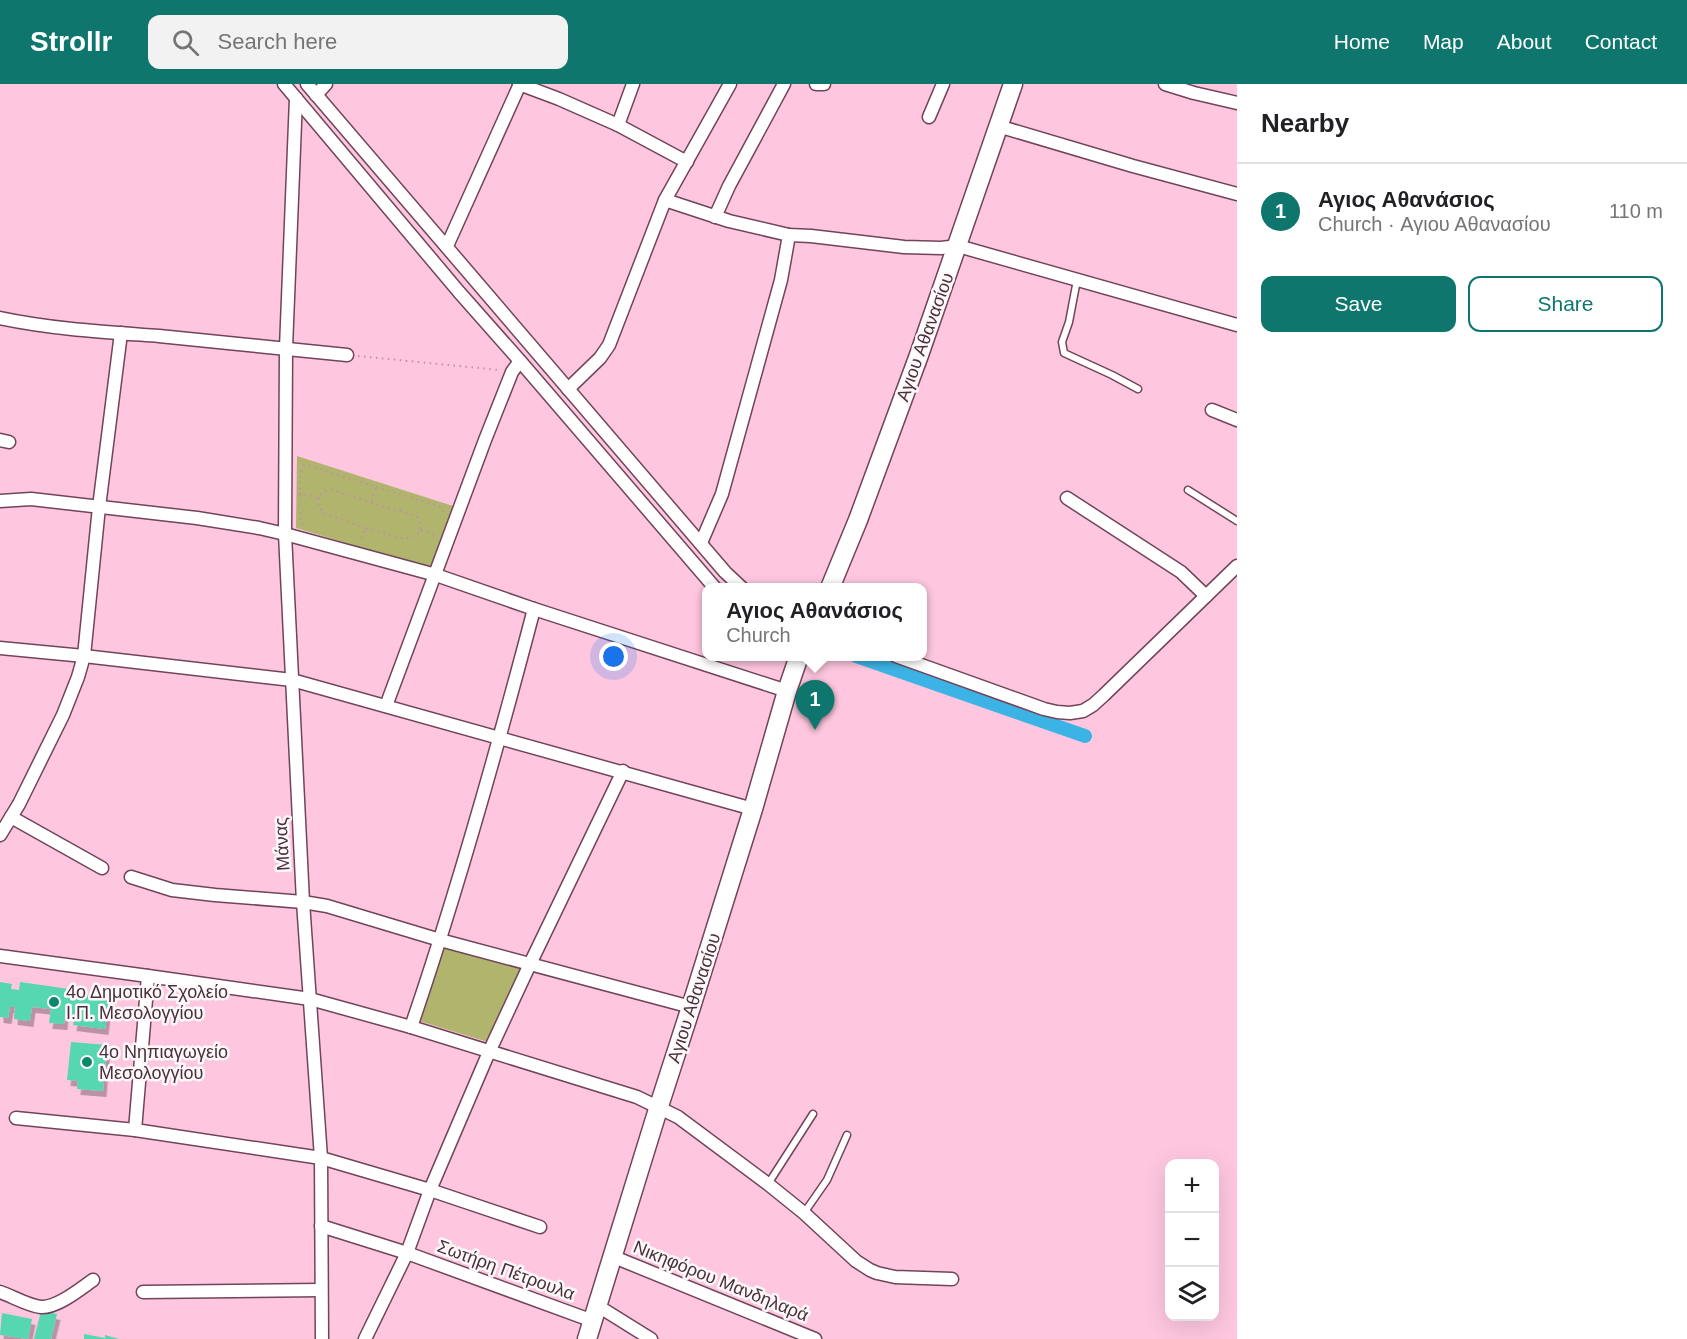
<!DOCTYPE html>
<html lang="en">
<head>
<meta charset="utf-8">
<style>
  body { margin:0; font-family:Arial,sans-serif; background:#f2f2f2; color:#202124 }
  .controls { position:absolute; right:18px; bottom:18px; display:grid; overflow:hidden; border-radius:12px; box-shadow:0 6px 24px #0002 }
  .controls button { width:54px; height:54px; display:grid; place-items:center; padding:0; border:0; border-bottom:2px solid #e0e0e0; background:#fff; color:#202124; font:30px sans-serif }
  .you { position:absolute; left:614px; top:573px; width:21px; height:21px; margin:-15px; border:4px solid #fff; border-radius:50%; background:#1a73e8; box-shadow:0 0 0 9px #1a73e833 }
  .badge { display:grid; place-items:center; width:39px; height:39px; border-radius:50%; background:#0f766e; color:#fff; font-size:20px; font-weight:700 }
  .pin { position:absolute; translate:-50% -50px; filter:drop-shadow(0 2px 3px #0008) }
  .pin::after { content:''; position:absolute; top:32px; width:21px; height:18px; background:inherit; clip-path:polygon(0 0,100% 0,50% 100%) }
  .popup { position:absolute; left:702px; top:499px; width:225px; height:78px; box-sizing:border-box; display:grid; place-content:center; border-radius:12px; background:#fff; filter:drop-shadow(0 2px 4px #0005); font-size:20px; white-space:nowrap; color:#757577 }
  .popup b { font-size:22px; color:#202124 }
  .popup::after { content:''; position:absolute; left:50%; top:100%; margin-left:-12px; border:12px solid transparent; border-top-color:#fff }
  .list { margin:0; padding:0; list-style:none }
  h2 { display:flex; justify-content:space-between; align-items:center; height:78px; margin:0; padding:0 24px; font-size:26px }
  h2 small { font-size:20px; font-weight:400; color:#757577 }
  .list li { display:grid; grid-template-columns:39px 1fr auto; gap:18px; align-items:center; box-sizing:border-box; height:96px; padding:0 24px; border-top:2px solid #e0e0e0 }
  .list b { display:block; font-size:22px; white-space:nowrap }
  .list p { margin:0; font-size:20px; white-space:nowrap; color:#757577 }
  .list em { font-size:20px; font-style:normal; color:#757577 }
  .actions { display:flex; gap:12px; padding:18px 24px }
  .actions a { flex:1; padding:14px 0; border:2px solid #0f766e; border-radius:12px; text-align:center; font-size:21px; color:#0f766e }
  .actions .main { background:#0f766e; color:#fff }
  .icon { flex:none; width:33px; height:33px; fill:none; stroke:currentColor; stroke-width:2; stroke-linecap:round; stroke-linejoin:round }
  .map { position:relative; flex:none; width:1237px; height:1255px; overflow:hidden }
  header { display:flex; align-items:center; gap:36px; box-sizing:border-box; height:84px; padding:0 30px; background:#0f766e; color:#fff }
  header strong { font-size:28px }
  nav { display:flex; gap:33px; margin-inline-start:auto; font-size:21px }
  .search { width:420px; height:54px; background:#f2f2f2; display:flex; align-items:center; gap:15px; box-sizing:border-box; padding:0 21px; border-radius:12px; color:#757577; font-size:22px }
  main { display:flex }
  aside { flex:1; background:#fff }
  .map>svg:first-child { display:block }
  .green { fill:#b1b46d }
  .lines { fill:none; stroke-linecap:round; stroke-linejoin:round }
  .canal { stroke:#3cb3e5; stroke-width:14 }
  .building { fill:#56d6b1; filter:url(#shadow) }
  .service-casing { stroke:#714459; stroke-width:9 }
  .minor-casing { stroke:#714459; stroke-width:15 }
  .secondary-casing { stroke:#714459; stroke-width:21 }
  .path { stroke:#bd92a5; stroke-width:2; stroke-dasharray:1.5 4.5; stroke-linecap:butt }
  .service { stroke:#fff; stroke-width:6 }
  .minor { stroke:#fff; stroke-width:12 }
  .secondary { stroke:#fff; stroke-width:18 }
  .poi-dot { fill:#0a886b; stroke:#fef8fa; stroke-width:2 }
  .labels { text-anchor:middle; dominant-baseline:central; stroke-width:5; stroke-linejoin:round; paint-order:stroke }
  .street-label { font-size:18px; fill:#47313b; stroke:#fef8fa }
  .poi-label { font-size:18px; fill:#47313b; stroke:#fef8fa; text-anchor:start }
</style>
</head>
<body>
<header>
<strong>Strollr</strong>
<div class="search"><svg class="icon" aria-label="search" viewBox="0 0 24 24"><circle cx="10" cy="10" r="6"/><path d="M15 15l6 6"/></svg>Search here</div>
<nav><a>Home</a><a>Map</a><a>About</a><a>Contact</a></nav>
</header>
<main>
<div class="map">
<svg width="1237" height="1255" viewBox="0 0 1237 1255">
  <defs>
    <filter id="shadow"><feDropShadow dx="3.5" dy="6" stdDeviation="0" flood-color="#0004"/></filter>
  </defs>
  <rect width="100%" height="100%" fill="#fec7df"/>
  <g class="green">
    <polygon points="297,372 453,422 430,484 296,444"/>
    <polygon points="439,861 523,883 488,958 416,936"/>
  </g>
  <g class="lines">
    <polyline class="canal" points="856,572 1085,652"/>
  </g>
  <g class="building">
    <polygon points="0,898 12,900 11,905 19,906 20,898 69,905 68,913 76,914 77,909 109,913 105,945 73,941 75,930 65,929 64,940 49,939 51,925 32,923 30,937 14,935 15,923 10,923 8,934 0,933"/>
    <polygon points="71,958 107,961 103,1007 77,1005 78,997 67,996"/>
    <polygon points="41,1227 57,1230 51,1255 34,1255"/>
    <polygon points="2,1229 32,1235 28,1255 0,1251"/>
    <polygon points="84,1250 105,1254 105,1251 119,1255 84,1255"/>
  </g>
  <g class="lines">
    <defs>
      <g id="service">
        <polyline points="1077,196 1069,238 1062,258 1064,269 1112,291 1138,305"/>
        <polyline points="1188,406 1237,437"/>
        <polyline points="768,1100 813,1030"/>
        <polyline points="804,1129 827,1096 847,1051"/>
      </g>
      <g id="minor">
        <polyline points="284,0 459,208 520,277"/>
        <polyline points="307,0 725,488 742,504"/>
        <polyline points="519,0 559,15 618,41 687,78"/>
        <polyline points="816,0 824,0"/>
        <polyline points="1165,0 1194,9 1237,19"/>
        <polyline points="316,11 326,0"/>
        <polyline points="296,14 286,264 285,450 303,818 321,1074 322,1255"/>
        <polyline points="929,33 943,0"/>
        <polyline points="618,41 633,0"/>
        <polyline points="998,42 1133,82 1237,110"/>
        <polyline points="665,116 729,137 789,151 811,152 904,163 941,164 958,162 1237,241"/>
        <polyline points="715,133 729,102 784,0"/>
        <polyline points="447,162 520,0"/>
        <path d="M 0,234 C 52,245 106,248 159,252 C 222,258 284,265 347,271"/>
        <polyline points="568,305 600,274 609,261 665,116 730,0"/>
        <polyline points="1212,326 1237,336"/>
        <polyline points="0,356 9,358"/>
        <polyline points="1067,414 1181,488 1206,512"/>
        <polyline points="0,417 31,415 197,434 259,444 285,450 436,491 534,525 787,607"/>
        <polyline points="701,459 722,410 781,196 789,151"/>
        <polyline points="0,564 84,572 292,596 753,725"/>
        <polyline points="896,572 1044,625 1057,628 1070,629 1083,627 1093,621 1104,611 1237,482"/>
        <polyline points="386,622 485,356 512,288 520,277 715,504"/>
        <polyline points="11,733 102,784"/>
        <polyline points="0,751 19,720 63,631 78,593 84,572 99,423 121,249"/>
        <polyline points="131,793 172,806 215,811 303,818 327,822 440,856 691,923"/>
        <polyline points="0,872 148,892 310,915 411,943 637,1013 678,1033 768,1100 804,1129 856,1177 870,1186 877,1189 895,1193 952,1195"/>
        <path d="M 411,943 C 458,806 497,666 534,525"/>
        <polyline points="16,1034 135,1046 321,1074 430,1106 540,1143"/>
        <polyline points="135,1046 148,892"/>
        <polyline points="321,1142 407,1169 593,1237"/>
        <polyline points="614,1173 815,1255"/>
        <path d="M 0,1208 C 12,1212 29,1222 41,1223 C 57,1224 80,1205 93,1196"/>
        <polyline points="143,1208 321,1206"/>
        <polyline points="598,1222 651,1255"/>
        <polyline points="365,1255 407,1169 430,1106 489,968 530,880 623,687"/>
      </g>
      <g id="secondary">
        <polyline points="830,504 858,436 919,271 1013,0"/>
        <polyline points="587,1255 659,1022 691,923 753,725 787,607 799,572"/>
      </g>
    </defs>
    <use href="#service" class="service-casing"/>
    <use href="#minor" class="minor-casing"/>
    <use href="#secondary" class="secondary-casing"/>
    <g class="path">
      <polyline points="358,272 499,286"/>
      <polyline points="376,403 439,422 443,425 444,429"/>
      <path d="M 299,409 L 319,414 C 321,408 324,407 331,406 L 416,432 L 419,435 L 421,446 C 417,451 413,453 406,455 L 365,444 L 361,458"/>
      <polyline points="319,414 318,422 325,430 365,444"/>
      <path d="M 303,441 L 301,438 C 301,423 297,395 303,382 L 307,381 L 376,403 L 371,419"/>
      <polyline points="421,446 435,451"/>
    </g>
    <use href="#service" class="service"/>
    <use href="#minor" class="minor"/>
    <use href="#secondary" class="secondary"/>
  </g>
  <g class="poi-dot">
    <circle cx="54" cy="918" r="6"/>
    <circle cx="87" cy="978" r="6"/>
  </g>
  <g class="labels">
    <g class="street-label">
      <text transform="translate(925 253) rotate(-70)">Αγιου Αθανασίου</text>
      <text transform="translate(282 760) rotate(-93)">Μάνας</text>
      <text transform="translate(694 914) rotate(-72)">Αγιου Αθανασίου</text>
      <text transform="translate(506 1186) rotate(20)">Σωτήρη Πέτρουλα</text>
      <text transform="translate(721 1197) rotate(22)">Νικηφόρου Μανδηλαρά</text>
    </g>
    <g class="poi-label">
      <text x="66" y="908">4ο Δημοτικό Σχολείο<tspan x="66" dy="21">Ι.Π. Μεσολογγίου</tspan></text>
      <text x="99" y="968">4ο Νηπιαγωγείο<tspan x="99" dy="21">Μεσολογγίου</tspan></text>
    </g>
  </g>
</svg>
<div class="controls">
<button>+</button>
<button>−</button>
<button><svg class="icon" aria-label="layers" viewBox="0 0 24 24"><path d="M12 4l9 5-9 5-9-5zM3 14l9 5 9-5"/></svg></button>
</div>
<div class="you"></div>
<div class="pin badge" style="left:815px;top:646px">1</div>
<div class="popup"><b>Αγιος Αθανάσιος</b>Church</div>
</div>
<aside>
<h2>Nearby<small></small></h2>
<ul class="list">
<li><span class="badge">1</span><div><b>Αγιος Αθανάσιος</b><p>Church · Αγιου Αθανασίου</p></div><em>110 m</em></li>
</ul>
<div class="actions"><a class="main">Save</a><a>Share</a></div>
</aside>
</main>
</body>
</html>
